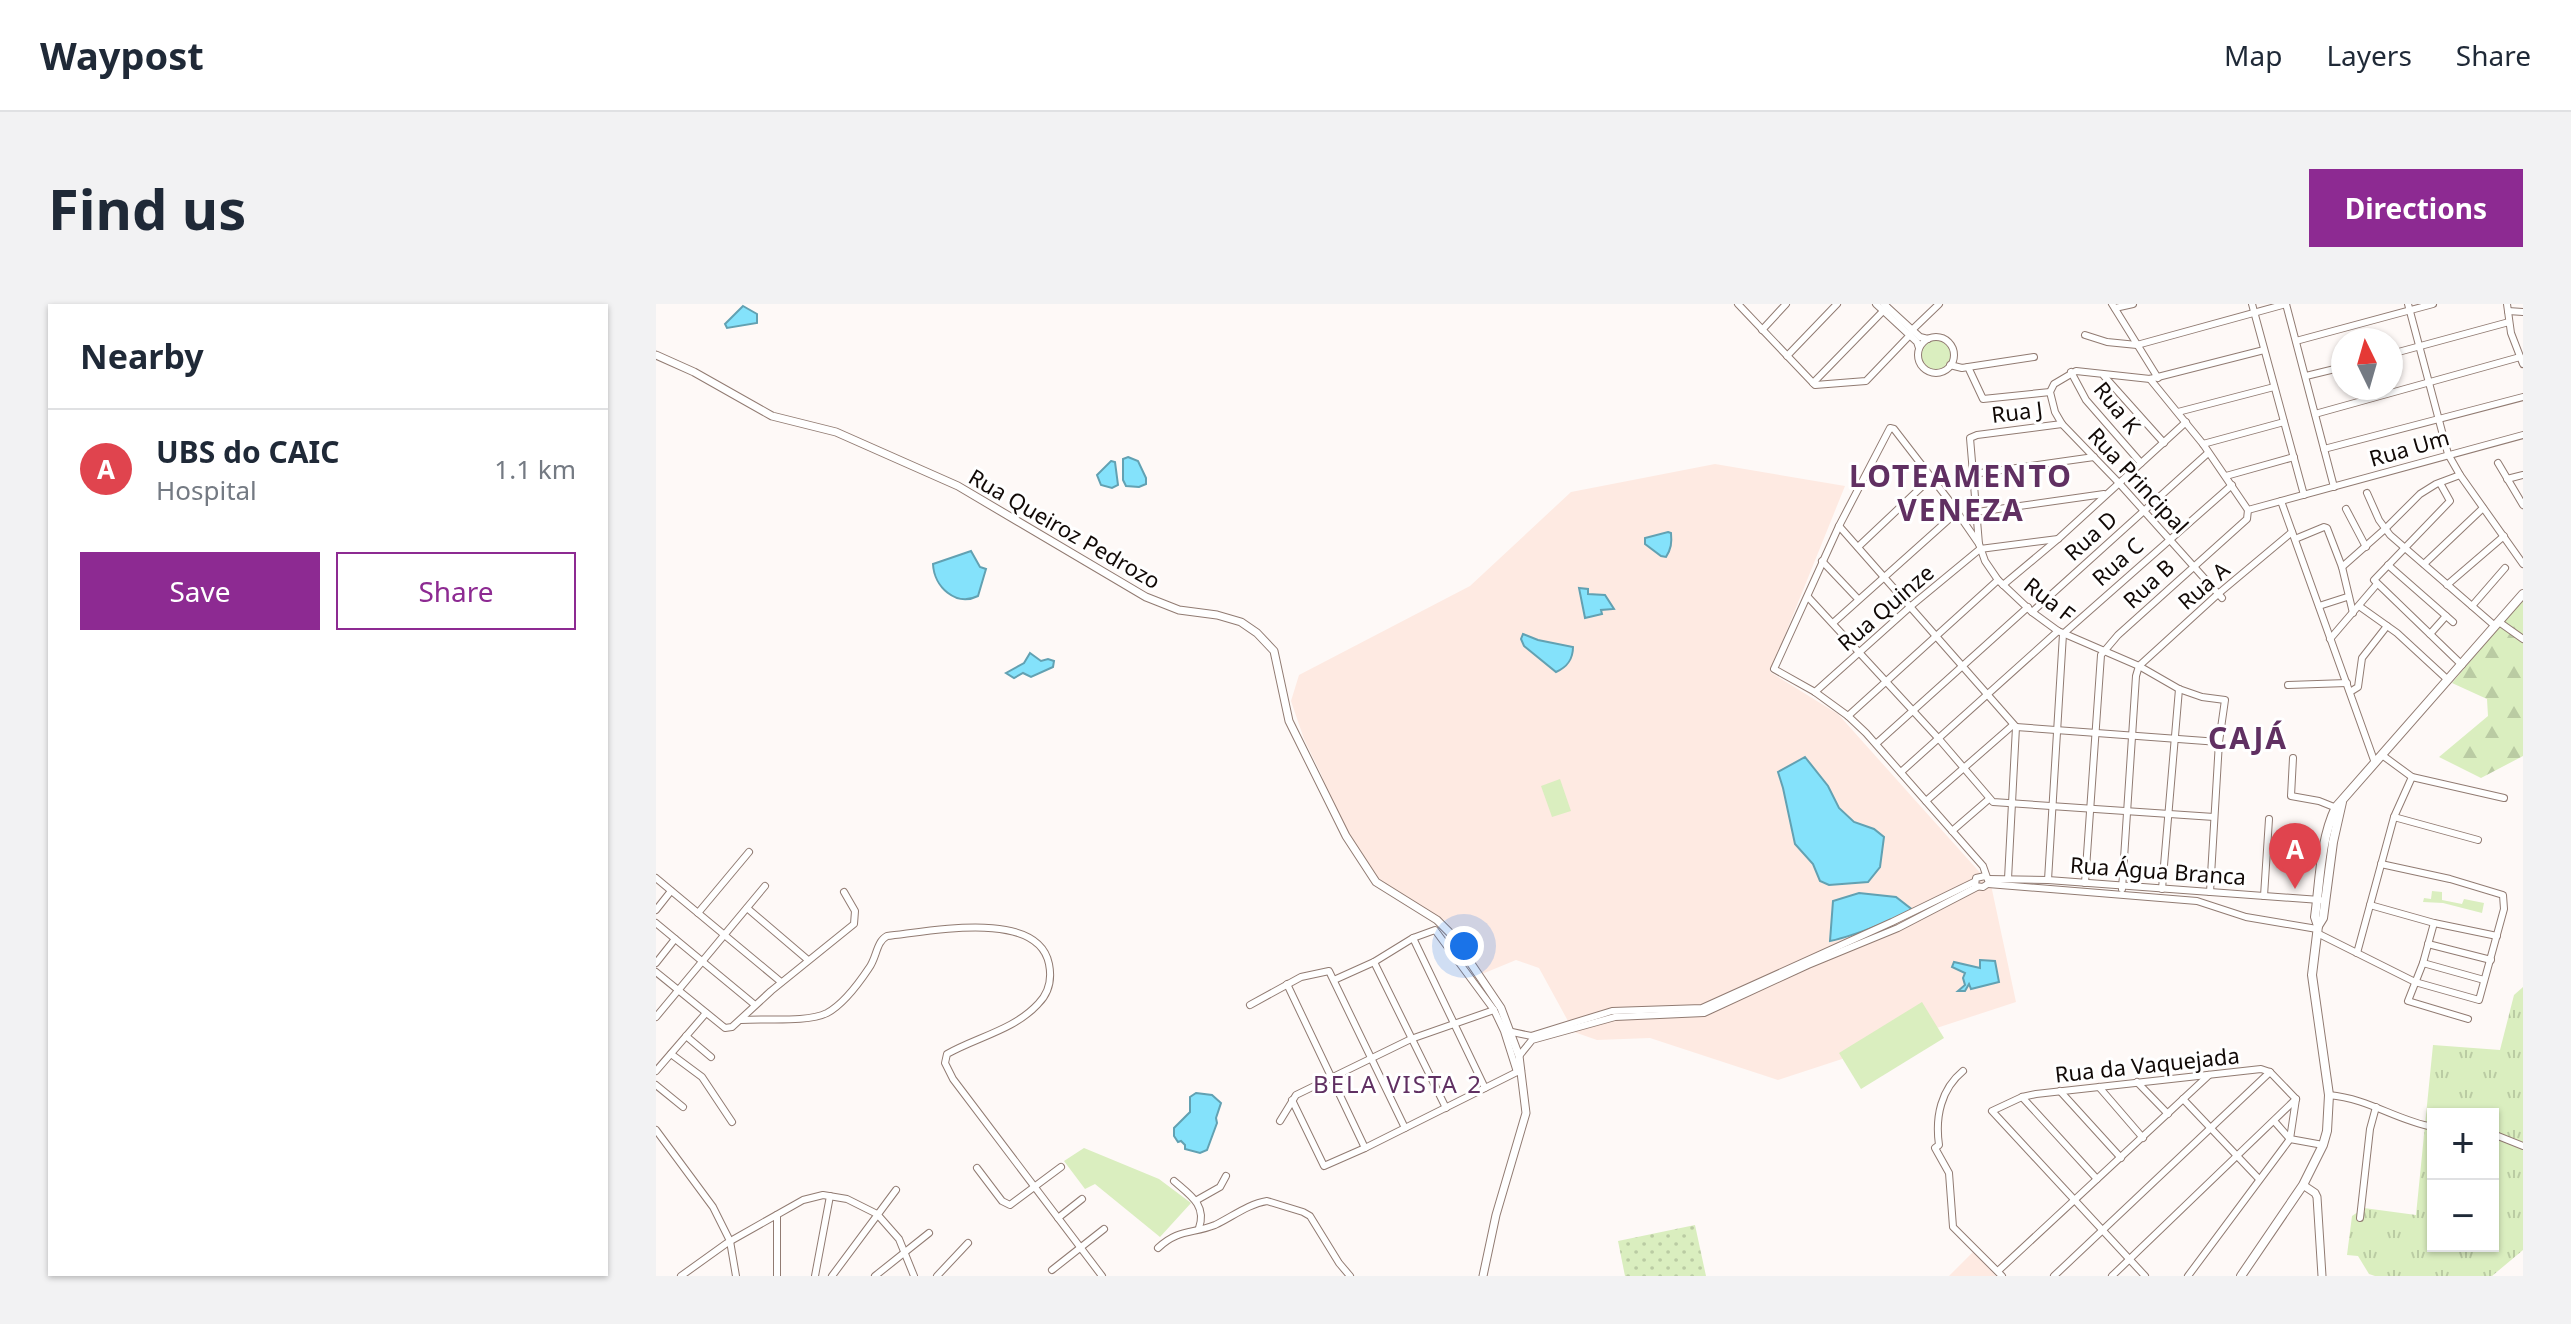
<!DOCTYPE html>
<html lang="en">
<head>
<meta charset="utf-8">
<style>
  body { margin:0; font-family:"Noto Sans",sans-serif; background:#f2f2f3; color:#1f2937 }
  .controls { position:absolute; right:24px; bottom:24px; display:grid; overflow:hidden; border-radius:0px; box-shadow:0 2px 6px #0004 }
  .controls button { width:72px; height:72px; display:grid; place-items:center; padding:0; border:0; border-bottom:2px solid #e0e1e3; background:#fff; color:#1f2937; font:40px sans-serif }
  .compass { position:absolute; left:1675px; top:24px; width:72px; height:72px; border-radius:50%; background:#fff; box-shadow:0 2px 6px #0004; rotate:355deg }
  .you { position:absolute; left:808px; top:642px; width:28px; height:28px; margin:-20px; border:6px solid #fff; border-radius:50%; background:#1a73e8; box-shadow:0 0 0 12px #1a73e833 }
  .badge { display:grid; place-items:center; width:52px; height:52px; border-radius:50%; background:#8d2a92; color:#fff; font-size:26px; font-weight:700 }
  .pin { position:absolute; translate:-50% -66px; filter:drop-shadow(0 2px 4px #0008) }
  .pin::after { content:''; position:absolute; top:42px; width:28px; height:24px; background:inherit; clip-path:polygon(0 0,100% 0,50% 100%) }
  .list { margin:0; padding:0; list-style:none }
  h2 { display:flex; justify-content:space-between; align-items:center; height:104px; margin:0; padding:0 32px; font-size:34px }
  h2 small { font-size:26px; font-weight:400; color:#747a83 }
  .list li { display:grid; grid-template-columns:52px 1fr auto; gap:24px; align-items:center; box-sizing:border-box; height:120px; padding:0 32px; border-top:2px solid #e0e1e3 }
  .list b { display:block; font-size:30px; white-space:nowrap }
  .list p { margin:0; font-size:26px; white-space:nowrap; color:#747a83 }
  .list em { font-size:26px; font-style:normal; color:#747a83 }
  .actions { display:flex; gap:16px; padding:24px 32px }
  .actions a { flex:1; padding:18px 0; border:2px solid #8d2a92; border-radius:0px; text-align:center; font-size:28px; color:#8d2a92 }
  .actions .main { background:#8d2a92; color:#fff }
  .map { position:relative; flex:none; width:1867px; height:972px; overflow:hidden; border-radius:0px }
  header { display:flex; align-items:center; gap:48px; box-sizing:border-box; height:112px; padding:0 40px; background:#fff; border-bottom:2px solid #e0e1e3 }
  header strong { font-size:38px }
  nav { display:flex; gap:44px; margin-inline-start:auto; font-size:28px }
  .intro { display:flex; align-items:center; justify-content:space-between; box-sizing:border-box; height:192px; padding:0 48px }
  h1 { margin:0; font-size:56px }
  .button { padding:20px 36px; border-radius:0px; background:#8d2a92; color:#fff; font-size:28px; font-weight:700 }
  main { display:flex; gap:48px; padding:0 48px }
  aside { flex:1; background:#fff; border-radius:0px; box-shadow:0 2px 6px #0004 }
  .map>svg:first-child { display:block }
  .built { fill:#feeae2 }
  .grass { fill:url(#grass-tufts); fill-rule:evenodd }
  .forest { fill:url(#forest-firs) }
  .park { fill:url(#park-dots) }
  .pitch { fill:#daeebf }
  .water { fill:#84e2fb; stroke:#62a1b2; stroke-width:2 }
  .lines { fill:none; stroke-linecap:round; stroke-linejoin:round }
  .minor-casing { stroke:#917b72; stroke-width:8 }
  .tertiary-casing { stroke:#917b72; stroke-width:9 }
  .secondary-casing { stroke:#917b72; stroke-width:10 }
  .minor { stroke:#fff; stroke-width:6 }
  .tertiary { stroke:#fff; stroke-width:7 }
  .secondary { stroke:#fff; stroke-width:8 }
  .labels { text-anchor:middle; dominant-baseline:central; stroke-width:6; stroke-linejoin:round; paint-order:stroke }
  .street-label { font-size:22px; fill:#110906; stroke:#fff }
  .neighbourhood-label { font-size:24px; letter-spacing:2px; fill:#603062; stroke:#fff }
  .district-label { font-size:30px; font-weight:bold; letter-spacing:2px; fill:#603062; stroke:#fff }
</style>
</head>
<body>
<header>
<strong>Waypost</strong>
<nav><a>Map</a><a>Layers</a><a>Share</a></nav>
</header>
<div class="intro"><h1>Find us</h1><a class="button">Directions</a></div>
<main>
<aside>
<h2>Nearby<small></small></h2>
<ul class="list">
<li><span class="badge" style="background:#e0444e">A</span><div><b>UBS do CAIC</b><p>Hospital</p></div><em>1.1 km</em></li>
</ul>
<div class="actions"><a class="main">Save</a><a>Share</a></div>
</aside>
<div class="map">
<svg width="1867" height="972" viewBox="0 0 1867 972">
  <defs>
    <pattern id="grass-tufts" width="24" height="20" patternUnits="userSpaceOnUse" patternTransform="scale(2)"><rect width="24" height="20" fill="#daeebf"/><path d="M3 7l-1-3M5 7V3M7 7l1-3M15 17l-1-3M17 17v-4M19 17l1-3" fill="none" stroke="#bacba3"/></pattern>
    <pattern id="forest-firs" width="22" height="20" patternUnits="userSpaceOnUse" patternTransform="scale(2)"><rect width="22" height="20" fill="#daeebf"/><path d="M5 1l3.5 6h-7zM16 11l3.5 6h-7z" fill="#bacba3"/></pattern>
    <pattern id="park-dots" width="8" height="8" patternUnits="userSpaceOnUse" patternTransform="scale(2)"><rect width="8" height="8" fill="#daeebf"/><path d="M2 2h.1M6 6h.1" fill="none" stroke="#bacba3" stroke-width="1.8" stroke-linecap="round"/></pattern>
  </defs>
  <rect width="100%" height="100%" fill="#fef9f7"/>
  <g class="built">
    <polygon points="1059,160 1189,182 1114,368 1182,410 1335,581 1360,698 1122,776 994,734 941,736 918,728 883,664 860,656 826,670 790,617 725,578 701,546 671,491 666,472 648,435 635,397 643,371 814,282 915,188"/>
    <polygon points="1317,948 1340,972 1293,972"/>
  </g>
  <g class="grass">
    <circle cx="1280" cy="51" r="15"/>
    <polygon points="1776,587 1786,588 1786,596 1806,600 1808,595 1828,599 1826,609 1787,599 1767,598 1768,594 1775,595"/>
    <path d="M 1867,683 L 1867,946 L 1836,972 L 1719,972 L 1713,970 L 1702,952 L 1691,951 L 1696,912 L 1708,904 L 1760,911 L 1777,741 L 1844,746 L 1858,691 ZM 1777,810 L 1837,810 L 1837,942 L 1777,942 Z"/>
  </g>
  <polygon class="forest" points="1867,295 1867,452 1825,474 1783,453 1832,412 1831,395 1796,379"/>
  <polygon class="park" points="1039,921 1050,972 969,972 962,937"/>
  <g class="pitch">
    <polygon points="904,475 915,507 896,513 885,482"/>
    <polygon points="1266,698 1288,734 1205,785 1183,749"/>
    <polygon points="428,844 503,875 535,899 504,933 439,880 429,885 408,857"/>
  </g>
  <g class="water">
    <polygon points="87,2 101,10 101,19 71,24 69,20"/>
    <polygon points="472,153 482,157 490,174 490,180 483,183 470,182 467,176 467,155"/>
    <polygon points="455,157 459,158 462,181 456,184 445,181 441,171"/>
    <path d="M 1012,228 L 1015,229 C 1016,239 1015,245 1010,253 L 1005,252 L 989,240 L 989,234 Z"/>
    <path d="M 315,247 L 324,263 L 330,265 L 322,292 C 300,303 278,283 277,260 Z"/>
    <polygon points="923,284 932,285 932,290 949,291 958,305 945,306 946,310 929,314"/>
    <path d="M 867,330 L 882,336 L 917,343 C 917,356 911,363 900,368 L 868,342 L 865,335 Z"/>
    <polygon points="374,349 385,357 392,355 398,357 397,363 375,373 367,369 358,374 350,369 368,359"/>
    <polygon points="1149,453 1172,482 1183,504 1198,518 1218,525 1228,533 1224,563 1212,578 1173,581 1164,577 1157,560 1139,540 1127,484 1122,468"/>
    <path d="M 1203,589 L 1240,593 L 1258,607 C 1230,617 1204,631 1174,637 L 1177,597 Z"/>
    <polygon points="1324,656 1339,657 1343,678 1315,685 1313,680 1309,687 1302,687 1309,681 1307,674 1309,669 1296,663 1298,658 1324,664"/>
    <polygon points="540,789 556,791 565,799 560,814 561,819 551,846 544,849 529,845 529,841 525,837 522,838 518,832 518,824 534,808 534,793"/>
  </g>
  <g class="lines">
    <defs>
      <g id="minor">
        <polyline points="1082,0 1159,81 1210,77 1254,31"/>
        <polyline points="1220,0 1261,38 1263,44"/>
        <polyline points="1228,0 1264,33 1272,35"/>
        <polyline points="1456,0 1502,74"/>
        <polyline points="1596,0 1648,191"/>
        <polyline points="1630,0 1678,183"/>
        <polyline points="1752,0 1792,150 1804,171 1867,260"/>
        <polyline points="1851,0 1855,29 1867,60"/>
        <polyline points="1459,4 1477,0"/>
        <polyline points="1852,7 1867,8"/>
        <polyline points="1106,26 1130,0"/>
        <polyline points="1256,26 1283,0"/>
        <polyline points="1429,31 1451,38 1481,41 1630,0"/>
        <circle cx="1280" cy="51" r="18"/>
        <polyline points="1640,37 1777,0"/>
        <polyline points="1735,50 1853,18"/>
        <polyline points="1131,52 1181,0"/>
        <polyline points="1294,61 1306,64 1312,63 1327,95 1394,88"/>
        <polyline points="1312,63 1378,53"/>
        <polyline points="1415,68 1430,96 1485,159"/>
        <polyline points="1448,72 1508,139"/>
        <polyline points="1650,72 1687,63"/>
        <polyline points="1494,75 1547,140 1592,206 1867,131"/>
        <polyline points="1157,79 1231,3"/>
        <polyline points="1522,108 1618,83"/>
        <polyline points="1659,110 1864,53"/>
        <polyline points="1406,120 1321,131 1314,134 1323,240 1329,257 1342,276 1376,308 1402,327 1483,362 1523,385 1546,393 1569,396 1563,438 1554,588"/>
        <polyline points="1547,140 1628,118"/>
        <polyline points="1668,145 1867,93"/>
        <polyline points="1842,159 1867,201"/>
        <polyline points="1317,170 1438,153"/>
        <polyline points="1570,172 1638,153"/>
        <polyline points="1851,175 1867,171"/>
        <polyline points="1784,179 1794,197 1718,276 1806,361"/>
        <polyline points="1711,189 1723,216 1734,231 1839,322"/>
        <polyline points="1625,197 1719,459"/>
        <polyline points="1690,205 1710,243"/>
        <polyline points="1321,208 1448,190"/>
        <polyline points="1183,222 1360,423"/>
        <polyline points="1639,235 1668,223 1671,224 1686,263 1697,309"/>
        <polyline points="1323,240 1292,195 1238,125 1234,124 1183,222 1118,365 1159,388 1192,412 1210,429 1327,562 1333,579 1327,583 1319,582 1320,574 1329,572"/>
        <polyline points="1202,243 1276,173"/>
        <polyline points="1166,257 1202,295"/>
        <polyline points="1768,260 1827,204"/>
        <polyline points="1732,261 1797,318"/>
        <polyline points="1686,263 1729,225 1764,190 1780,180 1804,171"/>
        <polyline points="1347,281 1402,235 1530,118"/>
        <polyline points="1791,281 1848,232"/>
        <polyline points="1152,293 1283,435 1337,498 1558,513"/>
        <polyline points="1566,294 1462,178 1406,120 1399,108 1394,88 1398,80 1420,67 1494,75 1608,46"/>
        <polyline points="1663,302 1691,293"/>
        <polyline points="1703,302 1741,329 1792,376"/>
        <polyline points="1816,302 1849,264"/>
        <polyline points="1376,308 1552,149"/>
        <polyline points="1843,318 1867,335"/>
        <polyline points="1177,319 1301,208"/>
        <polyline points="1407,330 1576,181"/>
        <polyline points="1774,330 1790,312"/>
        <polyline points="1674,335 1721,280"/>
        <polyline points="1483,362 1562,290 1636,228"/>
        <polyline points="1632,381 1691,379"/>
        <polyline points="1159,388 1255,302 1324,245 1402,235"/>
        <polyline points="1694,388 1702,383 1706,354 1731,322"/>
        <polyline points="1192,412 1342,276"/>
        <polyline points="1360,423 1563,438"/>
        <polyline points="1221,439 1372,303"/>
        <polyline points="1726,451 1756,473 1848,494"/>
        <polyline points="1637,454 1635,492 1663,497 1683,505"/>
        <polyline points="1245,468 1402,327"/>
        <polyline points="1270,497 1357,421"/>
        <polyline points="1738,513 1822,536"/>
        <polyline points="1296,527 1333,495"/>
        <polyline points="0,574 125,678"/>
        <polyline points="1332,575 1392,576 1664,596"/>
        <polyline points="1352,575 1360,423"/>
        <polyline points="1392,576 1407,330"/>
        <polyline points="1429,579 1445,351 1462,331 1591,215 1592,206"/>
        <polyline points="1332,580 1541,597 1590,613 1661,625"/>
        <polyline points="1466,585 1480,372 1483,362"/>
        <polyline points="1506,585 1523,385"/>
        <polyline points="1608,592 1613,515"/>
        <polyline points="1714,601 1778,619 1841,632"/>
        <polyline points="91,604 152,656"/>
        <polyline points="0,606 15,587"/>
        <polyline points="42,609 93,548"/>
        <polyline points="0,619 99,701"/>
        <polyline points="1778,619 1767,659 1752,697 1812,715"/>
        <polyline points="1661,629 1759,678 1823,696 1848,605 1847,591 1794,575 1725,560"/>
        <polyline points="757,634 829,784"/>
        <polyline points="1772,640 1835,656"/>
        <polyline points="1701,649 1738,513 1756,473"/>
        <polyline points="718,658 790,804"/>
        <polyline points="0,659 19,635"/>
        <polyline points="1767,659 1828,676"/>
        <polyline points="0,668 69,724 76,723 115,687 198,620 199,607 188,588"/>
        <polyline points="678,676 718,658 757,634 779,626 838,706 848,727 861,768"/>
        <polyline points="631,680 709,844"/>
        <polyline points="594,701 645,673 673,667 749,824"/>
        <polyline points="0,713 109,582"/>
        <path d="M 85,716 C 108,714 151,719 171,709 C 188,700 203,679 213,664 C 221,653 220,638 231,632 C 271,628 382,604 393,660 C 396,675 393,689 382,700 C 358,726 321,733 291,750 L 289,759 L 297,775 L 446,972"/>
        <polyline points="856,728 875,732 956,707 1046,704 1236,618 1318,578"/>
        <polyline points="30,732 55,753"/>
        <polyline points="15,750 46,773 76,818"/>
        <polyline points="863,752 876,736 959,713 1048,709 1152,661 1242,624 1321,583"/>
        <polyline points="0,767 50,709"/>
        <path d="M 1307,767 C 1285,785 1279,813 1283,841 L 1279,844 L 1293,869 L 1297,923 L 1346,972"/>
        <polyline points="1481,778 1512,810"/>
        <polyline points="0,781 27,803"/>
        <polyline points="1443,783 1487,834"/>
        <polyline points="1404,787 1465,854"/>
        <path d="M 1673,791 C 1714,795 1739,816 1777,823"/>
        <polyline points="1366,793 1441,875"/>
        <polyline points="1527,795 1603,875"/>
        <polyline points="636,796 668,862 709,844 865,766"/>
        <polyline points="624,817 640,791 755,735 838,706"/>
        <polyline points="1619,818 1634,835 1667,841"/>
        <polyline points="0,826 57,903 74,937 80,972"/>
        <polyline points="1837,830 1867,842"/>
        <polyline points="321,864 346,897 354,901 405,863"/>
        <path d="M 518,877 C 534,891 551,901 543,924"/>
        <polyline points="541,896 564,883 570,872"/>
        <polyline points="402,914 426,895"/>
        <polyline points="1704,914 1714,825 1720,803"/>
        <path d="M 502,944 C 522,925 536,930 559,921 C 576,913 592,900 611,897 L 647,908 L 654,912 L 683,959 L 694,972"/>
        <polyline points="396,966 448,925"/>
        <polyline points="1342,967 1553,771"/>
        <polyline points="25,972 71,939 147,896 167,891 191,895 221,910 243,935 258,972"/>
        <polyline points="121,972 121,911"/>
        <polyline points="159,972 174,892"/>
        <polyline points="176,972 240,886"/>
        <polyline points="219,972 273,929"/>
        <polyline points="281,972 312,939"/>
        <polyline points="1398,972 1614,768"/>
        <polyline points="1456,972 1640,795"/>
        <polyline points="1489,972 1336,807 1366,793 1380,790 1605,765 1614,768 1640,795"/>
        <polyline points="1532,972 1634,835 1640,795"/>
      </g>
      <g id="tertiary">
        <polyline points="0,51 38,68 116,112 180,128 302,182 490,293 523,306 561,311 585,318 601,329 618,347 633,417 690,532 720,578 781,616 795,630 845,704 863,752 870,809 840,911 827,972"/>
        <polyline points="1647,881 1659,889 1661,893 1666,972"/>
      </g>
      <g id="secondary">
        <polyline points="1662,622 1667,614 1677,538 1686,498"/>
        <path d="M 1585,972 L 1647,881 L 1667,841 L 1671,827 L 1673,791 L 1656,671 L 1662,622 L 1659,613 C 1664,577 1664,536 1680,503 L 1867,290"/>
      </g>
    </defs>
    <use href="#minor" class="minor-casing"/>
    <use href="#tertiary" class="tertiary-casing"/>
    <use href="#secondary" class="secondary-casing"/>
    <use href="#minor" class="minor"/>
    <use href="#tertiary" class="tertiary"/>
    <use href="#secondary" class="secondary"/>
  </g>
  <g class="labels">
    <g class="street-label">
      <text transform="translate(1462 103) rotate(51)">Rua K</text>
      <text transform="translate(1361 107) rotate(-7)">Rua J</text>
      <text transform="translate(1753 143) rotate(-16)">Rua Um</text>
      <text transform="translate(1483 176) rotate(47)">Rua Principal</text>
      <text transform="translate(409 224) rotate(30)">Rua Queiroz Pedrozo</text>
      <text transform="translate(1434 231) rotate(-42)">Rua D</text>
      <text transform="translate(1461 257) rotate(-42)">Rua C</text>
      <text transform="translate(1492 279) rotate(-43)">Rua B</text>
      <text transform="translate(1547 281) rotate(-41)">Rua A</text>
      <text transform="translate(1394 295) rotate(38)">Rua F</text>
      <text transform="translate(1229 303) rotate(-41)">Rua Quinze</text>
      <text transform="translate(1502 566) rotate(4)">Rua Água Branca</text>
      <text transform="translate(1491 760) rotate(-6)">Rua da Vaquejada</text>
    </g>
    <g class="neighbourhood-label">
      <text x="742" y="779">BELA VISTA 2</text>
    </g>
    <g class="district-label">
      <text x="1305" y="171">LOTEAMENTO<tspan x="1305" dy="34">VENEZA</tspan></text>
      <text x="1592" y="433">CAJÁ</text>
    </g>
  </g>
</svg>
<div class="controls">
<button>+</button>
<button>−</button>
</div>
<svg class="compass" viewBox="-18 -18 36 36"><path d="M0-13l5 13h-10z" fill="#e53935"/><path d="M0 13l5-13h-10z" fill="#747a83"/></svg>
<div class="you"></div>
<div class="pin badge" style="left:1639px;top:585px;background:#e0444e">A</div>
</div>
</main>
</body>
</html>
